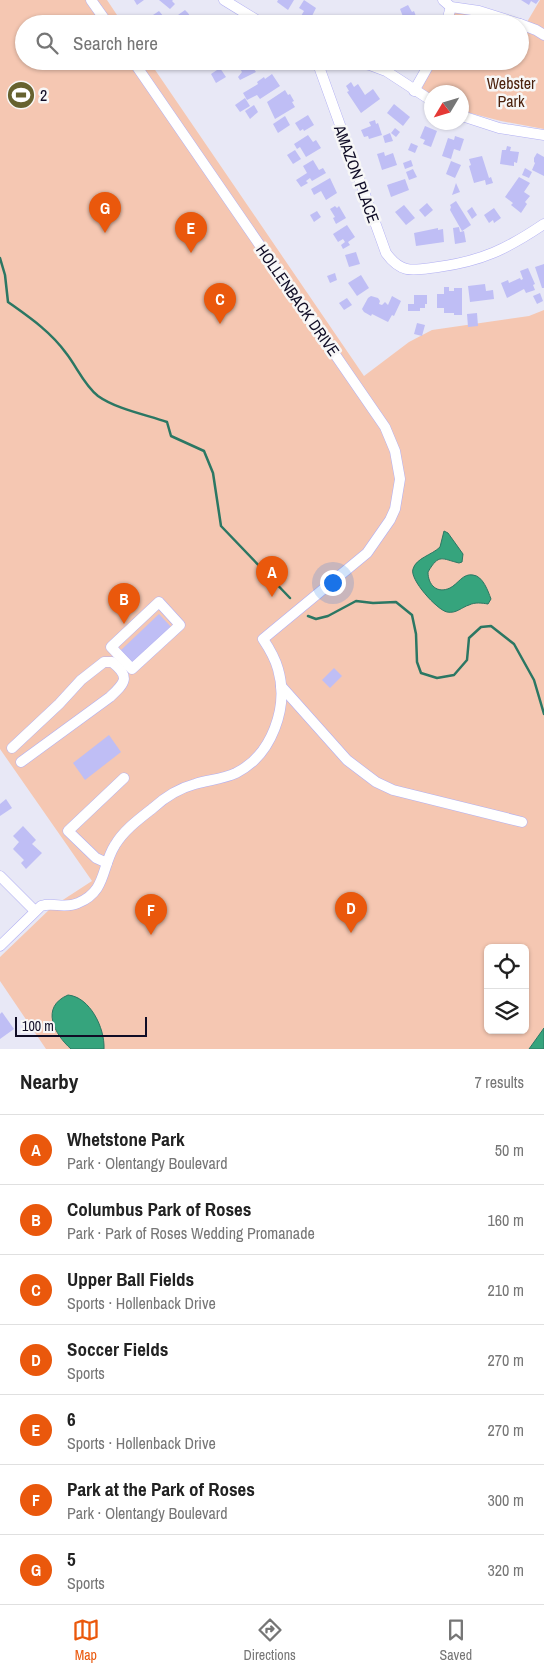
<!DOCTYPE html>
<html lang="en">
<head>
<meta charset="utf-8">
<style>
  body { margin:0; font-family:"Archivo Narrow",sans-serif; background:#f6f6f6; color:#222 }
  .controls { position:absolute; right:15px; bottom:15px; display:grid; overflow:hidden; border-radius:8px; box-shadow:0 1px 4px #0004 }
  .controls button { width:45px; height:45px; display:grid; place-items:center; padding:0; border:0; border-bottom:1px solid #e0e0e0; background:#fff; color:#222; font:25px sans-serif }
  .compass { position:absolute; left:424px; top:85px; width:45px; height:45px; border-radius:50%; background:#fff; box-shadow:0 1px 4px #0004; rotate:232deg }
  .scale { position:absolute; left:15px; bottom:12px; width:132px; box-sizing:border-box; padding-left:5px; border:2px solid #100d26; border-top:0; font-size:14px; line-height:18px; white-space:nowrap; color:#100d26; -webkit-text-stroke:4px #f7f7f7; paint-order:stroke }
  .you { position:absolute; left:332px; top:582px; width:18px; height:18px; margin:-12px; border:4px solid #fff; border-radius:50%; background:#1a73e8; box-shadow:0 0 0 8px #1a73e833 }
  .badge { display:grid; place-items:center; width:32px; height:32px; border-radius:50%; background:#ea580c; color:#fff; font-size:16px; font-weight:700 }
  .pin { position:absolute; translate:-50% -41px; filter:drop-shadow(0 1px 2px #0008) }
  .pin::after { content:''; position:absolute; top:26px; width:18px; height:15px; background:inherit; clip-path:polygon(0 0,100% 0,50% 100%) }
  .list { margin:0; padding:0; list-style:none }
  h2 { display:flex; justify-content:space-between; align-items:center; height:65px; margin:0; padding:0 20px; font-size:21px }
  h2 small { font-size:16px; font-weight:400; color:#767676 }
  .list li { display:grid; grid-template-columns:32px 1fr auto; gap:15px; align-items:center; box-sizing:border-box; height:70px; padding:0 20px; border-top:1px solid #e0e0e0 }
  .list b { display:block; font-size:19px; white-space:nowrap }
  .list p { margin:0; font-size:16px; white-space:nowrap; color:#767676 }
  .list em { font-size:16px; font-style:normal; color:#767676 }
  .icon { flex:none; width:28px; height:28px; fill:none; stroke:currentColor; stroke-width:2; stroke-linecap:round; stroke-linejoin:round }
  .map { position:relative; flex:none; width:544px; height:1049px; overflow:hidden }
  .search { position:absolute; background:#fff; box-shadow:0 1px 4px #0004; left:15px; right:15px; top:15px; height:55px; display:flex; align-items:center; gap:12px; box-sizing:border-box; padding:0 18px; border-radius:28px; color:#767676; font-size:19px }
  .sheet { height:555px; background:#fff }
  nav { display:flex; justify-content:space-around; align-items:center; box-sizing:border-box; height:70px; border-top:1px solid #e0e0e0; background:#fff; font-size:14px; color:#767676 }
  nav a { display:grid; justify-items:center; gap:2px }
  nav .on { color:#ea580c }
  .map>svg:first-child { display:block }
  .green { fill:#f5c7b2; fill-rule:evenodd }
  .water { fill:#36a47d; stroke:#2b7763 }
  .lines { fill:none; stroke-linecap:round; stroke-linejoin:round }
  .stream { stroke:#2b7763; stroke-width:2.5 }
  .building { fill:#bfbef5 }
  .minor-casing { stroke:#b1aff3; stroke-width:11 }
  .minor { stroke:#fff; stroke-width:10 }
  .labels { text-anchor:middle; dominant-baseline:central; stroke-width:5; stroke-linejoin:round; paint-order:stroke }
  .park-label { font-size:16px; fill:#4c220d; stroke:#f7f7f7 }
  .poi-label { font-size:16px; fill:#100d26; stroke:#f7f7f7; text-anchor:start }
  .street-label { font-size:16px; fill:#100d26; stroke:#f7f7f7 }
</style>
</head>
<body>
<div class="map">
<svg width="544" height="1049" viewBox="0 0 544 1049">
  <rect width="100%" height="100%" fill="#e8e8f6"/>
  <g class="green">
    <path d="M 0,0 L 107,0 L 123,24 L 24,24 L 24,61 L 149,61 L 364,376 L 409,342 L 432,330 L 529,316 L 544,310 L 544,1028 L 529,1049 L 46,1049 L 0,981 L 0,957 L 52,907 L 92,881 L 0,749 ZM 488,948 L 525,948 L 525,1030 L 488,1030 Z"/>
    <polygon points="540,0 544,0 544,31 527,22"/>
    <polygon points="454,12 469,12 508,24 450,24"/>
    <polygon points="520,28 544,39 544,129 501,121 462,111 462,92 432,92 431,96 421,90 434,61 520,61"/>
  </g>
  <g class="water">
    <path d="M 444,531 L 448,533 L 463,554 L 462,562 L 459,563 C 442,559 439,553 428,572 C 428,585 437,594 450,588 C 458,584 463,573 473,575 C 483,576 488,591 491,599 L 488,604 C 482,603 475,602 469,605 C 462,607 456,614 447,612 C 437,610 409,579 413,569 C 416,558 432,555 440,547 Z"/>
    <path d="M 68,995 C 90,997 105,1028 104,1049 L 71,1049 C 54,1034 40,1007 68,995 Z"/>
    <polygon points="544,1028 544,1049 529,1049"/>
  </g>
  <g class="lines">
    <g class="stream">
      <path d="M 0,258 L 5,275 L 8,302 C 29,317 50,331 66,353 C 77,367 84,385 98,396 C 116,409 147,415 167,422 L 171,436 L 204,451 L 213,473 L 221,526 L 290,598"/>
      <polyline points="308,616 316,619 328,616 356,601 373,603 396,602 412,615 416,634 417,662 421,673 437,678 454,675 467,660 469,638 481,627 491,626 514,644 534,680 544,714"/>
    </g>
  </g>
  <g class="building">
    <polygon points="134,0 144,0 137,5"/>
    <polygon points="159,0 173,0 172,1 175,4 170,9"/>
    <polygon points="278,0 294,0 288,10 277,2"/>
    <polygon points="304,0 316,8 312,16 314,17 311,22 301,16 304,11 299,8"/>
    <polygon points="521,0 539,0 536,4 531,1 529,5"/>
    <polygon points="408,5 412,12 414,11 417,19 415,19 417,24 406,24 400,9"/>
    <polygon points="185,10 188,13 195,24 182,24 179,19 180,18 178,15"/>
    <polygon points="159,11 164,17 157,21 153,15"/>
    <polygon points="325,15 329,16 329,18 338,22 338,24 318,24 319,20 322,21"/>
    <polygon points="193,61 205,61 197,67"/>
    <polygon points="214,61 226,61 218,67"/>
    <polygon points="248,61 256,72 240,80 238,77 242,72 239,67"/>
    <polygon points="220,68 226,77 216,83 211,74"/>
    <polygon points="272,74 280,86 260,99 257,95 247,100 243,93 258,84 257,82 264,77 265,79"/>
    <polygon points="351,82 354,87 358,84 365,95 373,89 380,99 361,113 347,92 349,91 346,86"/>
    <polygon points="285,90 288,95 290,94 294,101 292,102 295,107 275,119 267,102"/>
    <polygon points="245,98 250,106 240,112 235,105"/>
    <polygon points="394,104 410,117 403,126 387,113"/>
    <polygon points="254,105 258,112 250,119 245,111"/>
    <polygon points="308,115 314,125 304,131 303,129 300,131 295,123"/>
    <polygon points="285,116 290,125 278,133 273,124"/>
    <polygon points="375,120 376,124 378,123 382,135 369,139 368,136 364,137 361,130 371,126 369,122"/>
    <polygon points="425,126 437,131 431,147 423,144 425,140 420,138"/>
    <polygon points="395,128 400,132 396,137 391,133"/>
    <polygon points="390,133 393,141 385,143 383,136"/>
    <polygon points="308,135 313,142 316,140 321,148 306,157 300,147 297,149 294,144"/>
    <polygon points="455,136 464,139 460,151 454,149 451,159 442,156 448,138 454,140"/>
    <polygon points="411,143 418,146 415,153 408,150"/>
    <polygon points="507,146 511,147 510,151 519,152 517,163 514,162 514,166 500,164 502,150 506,150"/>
    <polygon points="295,150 301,159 293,164 287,155"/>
    <polygon points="384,152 385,156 393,153 397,165 382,170 377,154"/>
    <polygon points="537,153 544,157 544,176 532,170 535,163 534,162 534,158"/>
    <polygon points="482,156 489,178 491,177 493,183 486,185 485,180 474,183 469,166 471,165 469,159"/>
    <polygon points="313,160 319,170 323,168 326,173 312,181 310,178 306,181 308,183 301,187 296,180 307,173 303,166"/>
    <polygon points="411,160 413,166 405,169 403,163"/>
    <polygon points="451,161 461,165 455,178 446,174"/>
    <polygon points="525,168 532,172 529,178 522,175"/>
    <polygon points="413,169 417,177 409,180 406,172"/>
    <polygon points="519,177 530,183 524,192 530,196 525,202 527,204 521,213 511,205 513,203 505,197"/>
    <polygon points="330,178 337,193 326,200 321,191 314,195 311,189"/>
    <polygon points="405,179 409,190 391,197 387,185"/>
    <polygon points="456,183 460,192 452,195"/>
    <polygon points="456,201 471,225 462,231 450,210 451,207 450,205"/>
    <polygon points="427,203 433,210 425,217 419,210"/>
    <polygon points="404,205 415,218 406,225 395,212"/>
    <polygon points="335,206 337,208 339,206 346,218 336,224 333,218 335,217 330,209"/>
    <polygon points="472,207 477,215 472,219 467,211"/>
    <polygon points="494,208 501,218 494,223 493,220 489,223 484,215"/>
    <polygon points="317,211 321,217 314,222 310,215"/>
    <polygon points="347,225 355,237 348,242 350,245 343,249 341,245 345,242 343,239 338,242 333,234"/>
    <polygon points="459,227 460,232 464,231 466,242 455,244 453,228"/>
    <polygon points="438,228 438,230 443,229 444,242 416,246 414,233"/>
    <polygon points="356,252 360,264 349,267 345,255"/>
    <polygon points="544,264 544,288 542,288 535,267"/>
    <polygon points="528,268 535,284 533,285 535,290 526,293 524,289 507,298 501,283 508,280 509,283 520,278 521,280 523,279 520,271"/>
    <polygon points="335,273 337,280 330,283 327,276"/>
    <polygon points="361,275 369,288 357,296 348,283"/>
    <polygon points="485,284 486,291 493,290 494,299 470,302 468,286"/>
    <polygon points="444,287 449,287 449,291 454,291 454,288 462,288 462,315 454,315 454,313 444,313 444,308 437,308 437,294 444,294"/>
    <polygon points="540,293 543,301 537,304 533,296"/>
    <polygon points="414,295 427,295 427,304 425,304 425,308 420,308 420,311 408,311 408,304 414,304"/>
    <polygon points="371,296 378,298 380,301 379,304 382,305 385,302 388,305 392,296 401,301 394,316 392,315 388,322 372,314 371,316 364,312 362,309 368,298"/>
    <polygon points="347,298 352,305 344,310 339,303"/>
    <polygon points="477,313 478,326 468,327 467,314"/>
    <polygon points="417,323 425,325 422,336 414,334"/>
    <polygon points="159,614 172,628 132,664 120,651"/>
    <polygon points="334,668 342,676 330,688 322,680"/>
    <polygon points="109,735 121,752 85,780 73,763"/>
    <polygon points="6,799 12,808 0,816 0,804"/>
    <polygon points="23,826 36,840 32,844 42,853 26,869 21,863 24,860 13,849 19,842 13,836"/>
    <polygon points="2,1012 14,1029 0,1039 0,1014"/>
  </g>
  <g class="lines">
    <defs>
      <g id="minor">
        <polyline points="91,0 108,24"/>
        <polyline points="224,0 263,24"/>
        <polyline points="443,0 451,7 479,11 520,24"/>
        <polyline points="446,24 451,7"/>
        <polyline points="520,24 536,30 544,35"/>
        <path d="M 317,61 L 386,253 C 402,275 414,270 438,267 C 482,261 507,249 544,224"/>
        <polyline points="349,61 370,65 386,71 432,101"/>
        <polyline points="414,91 431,61"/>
        <polyline points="462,116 499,128 544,135"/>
        <polygon points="159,602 180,625 132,669 111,647"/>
        <polyline points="281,686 347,760 376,782 393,790 522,822"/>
        <path d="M 12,748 L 59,704 L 81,680 L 104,662 L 112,662 C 131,677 125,683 110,697 L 21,762"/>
        <polyline points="107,863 96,858 68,831 124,778"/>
        <polyline points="0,876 35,911"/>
        <path d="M 0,946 L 41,906 C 53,902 65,909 78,903 C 107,891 101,867 115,845 C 124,830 139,819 153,808 C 164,798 180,788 195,784 C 208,780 223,779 236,773 C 272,755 289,707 278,669 C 275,658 269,648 263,639 L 367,553 L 390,520 L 395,509 L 400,479 L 395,451 L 385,427 L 133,61"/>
      </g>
    </defs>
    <use href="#minor" class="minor-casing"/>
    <use href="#minor" class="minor"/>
  </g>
  <defs>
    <symbol id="stadium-disc" viewBox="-11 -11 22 22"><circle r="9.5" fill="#66622f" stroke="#f7f7f7"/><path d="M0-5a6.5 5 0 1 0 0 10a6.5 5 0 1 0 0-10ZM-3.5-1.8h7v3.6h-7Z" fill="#fff"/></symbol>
  </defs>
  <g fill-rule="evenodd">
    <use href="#stadium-disc" x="5" y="79" width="32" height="32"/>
  </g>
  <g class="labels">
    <g class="park-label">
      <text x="511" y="83">Webster<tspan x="511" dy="18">Park</tspan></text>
    </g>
    <g class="poi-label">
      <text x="40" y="95">2</text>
    </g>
    <g class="street-label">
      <text transform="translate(357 174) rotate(70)">AMAZON PLACE</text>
      <text transform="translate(298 300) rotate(55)">HOLLENBACK DRIVE</text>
    </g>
  </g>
</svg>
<div class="controls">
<button><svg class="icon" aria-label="locate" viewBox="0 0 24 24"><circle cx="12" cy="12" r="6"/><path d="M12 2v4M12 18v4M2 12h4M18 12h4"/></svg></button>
<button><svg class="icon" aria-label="layers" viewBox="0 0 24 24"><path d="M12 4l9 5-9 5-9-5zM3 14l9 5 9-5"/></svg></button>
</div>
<svg class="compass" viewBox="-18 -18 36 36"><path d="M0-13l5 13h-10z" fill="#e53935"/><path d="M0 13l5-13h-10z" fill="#767676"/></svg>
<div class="scale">100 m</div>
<div class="you"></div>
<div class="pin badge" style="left:272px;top:597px">A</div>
<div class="pin badge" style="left:124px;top:624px">B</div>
<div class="pin badge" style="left:220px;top:324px">C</div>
<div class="pin badge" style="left:351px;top:933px">D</div>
<div class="pin badge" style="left:191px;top:253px">E</div>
<div class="pin badge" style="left:151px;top:935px">F</div>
<div class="pin badge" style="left:105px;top:233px">G</div>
<div class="search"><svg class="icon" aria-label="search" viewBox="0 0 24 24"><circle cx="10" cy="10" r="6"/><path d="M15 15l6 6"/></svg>Search here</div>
</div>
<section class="sheet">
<h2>Nearby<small>7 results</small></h2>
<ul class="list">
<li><span class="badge">A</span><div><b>Whetstone Park</b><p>Park · Olentangy Boulevard</p></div><em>50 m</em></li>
<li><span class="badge">B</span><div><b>Columbus Park of Roses</b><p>Park · Park of Roses Wedding Promanade</p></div><em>160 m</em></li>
<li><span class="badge">C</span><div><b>Upper Ball Fields</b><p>Sports · Hollenback Drive</p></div><em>210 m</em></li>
<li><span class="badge">D</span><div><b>Soccer Fields</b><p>Sports</p></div><em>270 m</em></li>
<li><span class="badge">E</span><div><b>6</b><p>Sports · Hollenback Drive</p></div><em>270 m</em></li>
<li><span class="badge">F</span><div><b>Park at the Park of Roses</b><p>Park · Olentangy Boulevard</p></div><em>300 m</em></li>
<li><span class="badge">G</span><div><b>5</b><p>Sports</p></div><em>320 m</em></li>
</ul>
</section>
<nav>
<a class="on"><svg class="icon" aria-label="map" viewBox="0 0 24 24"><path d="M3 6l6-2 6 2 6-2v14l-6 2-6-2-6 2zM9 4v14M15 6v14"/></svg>Map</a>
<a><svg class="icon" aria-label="directions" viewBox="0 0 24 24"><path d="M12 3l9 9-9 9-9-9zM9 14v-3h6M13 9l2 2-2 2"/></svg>Directions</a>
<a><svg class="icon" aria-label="saved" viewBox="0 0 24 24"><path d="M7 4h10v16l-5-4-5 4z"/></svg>Saved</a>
</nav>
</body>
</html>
